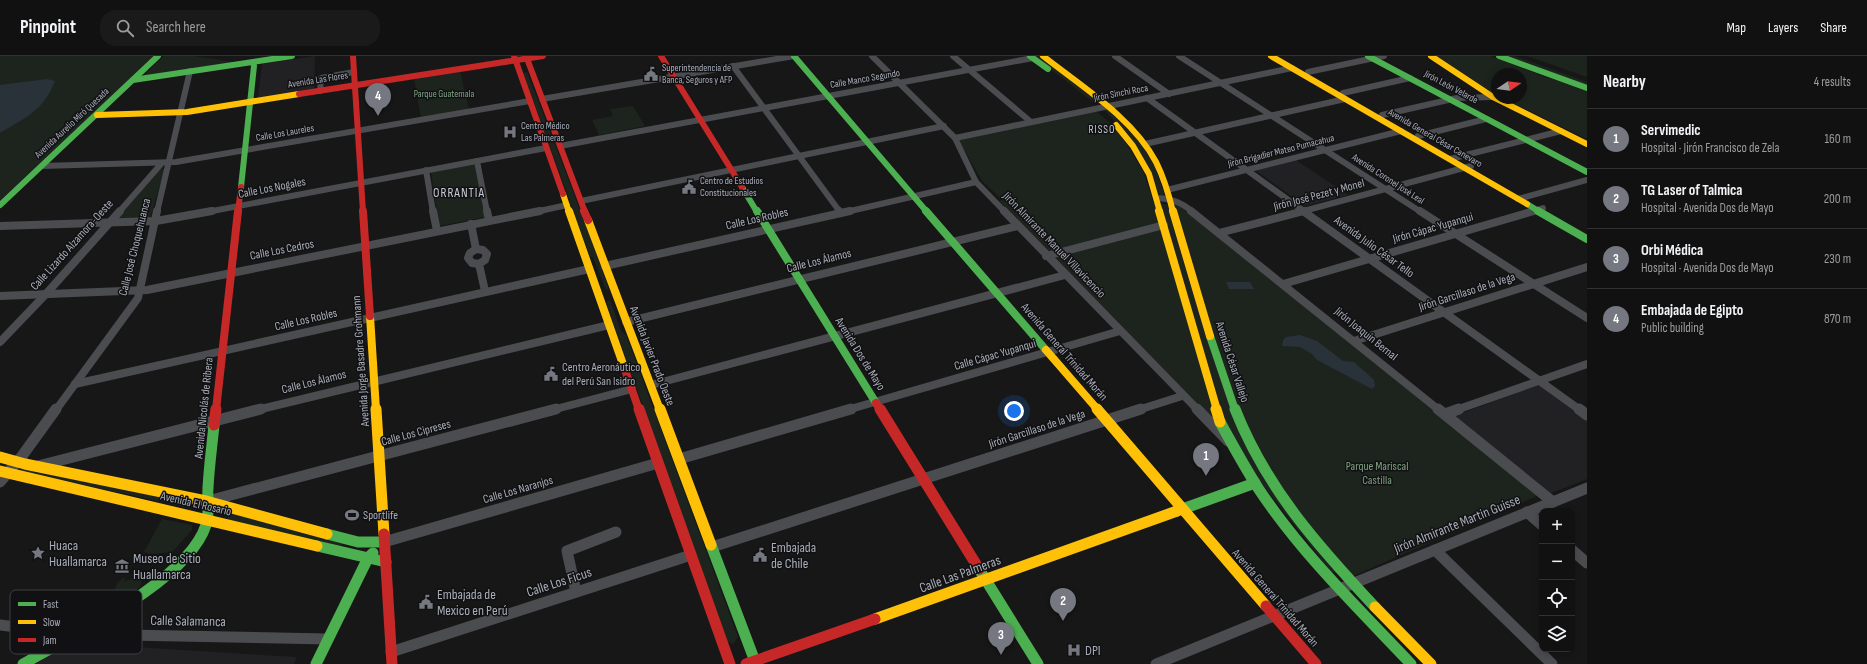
<!DOCTYPE html>
<html lang="en">
<head>
<meta charset="utf-8">
<style>
  body { margin:0; font-family:"Sofia Sans Condensed",sans-serif; background:#1a1a1a; color:#f1f3f6 }
  .controls { position:absolute; right:12px; bottom:12px; display:grid; overflow:hidden; border-radius:8px; box-shadow:0 2px 6px #0003 }
  .controls button { width:36px; height:36px; display:grid; place-items:center; padding:0; border:0; border-bottom:1px solid #303131; background:#111; color:#f1f3f6; font:20px sans-serif }
  .compass { position:absolute; left:1491px; top:12px; width:36px; height:36px; border-radius:50%; background:#111; box-shadow:0 2px 6px #0003; rotate:77deg }
  .you { position:absolute; left:1014px; top:355px; width:14px; height:14px; margin:-10px; border:3px solid #fff; border-radius:50%; background:#1a73e8; box-shadow:0 0 0 6px #1a73e833 }
  .badge { display:grid; place-items:center; width:26px; height:26px; border-radius:50%; background:#757880; color:#fff; font-size:13px; font-weight:700 }
  .pin { position:absolute; translate:-50% -33px; filter:drop-shadow(0 1px 2px #0008) }
  .pin::after { content:''; position:absolute; top:21px; width:14px; height:12px; background:inherit; clip-path:polygon(0 0,100% 0,50% 100%) }
  .list { margin:0; padding:0; list-style:none }
  h2 { display:flex; justify-content:space-between; align-items:center; height:52px; margin:0; padding:0 16px; font-size:17px }
  h2 small { font-size:13px; font-weight:400; color:#9c9d9f }
  .list li { display:grid; grid-template-columns:26px 1fr auto; gap:12px; align-items:center; box-sizing:border-box; height:60px; padding:0 16px; border-top:1px solid #303131 }
  .list b { display:block; font-size:15px; white-space:nowrap }
  .list p { margin:0; font-size:13px; white-space:nowrap; color:#9c9d9f }
  .list em { font-size:13px; font-style:normal; color:#9c9d9f }
  .icon { flex:none; width:22px; height:22px; fill:none; stroke:currentColor; stroke-width:2; stroke-linecap:round; stroke-linejoin:round }
  .map { position:relative; flex:none; width:1587px; height:608px; overflow:hidden }
  header { display:flex; align-items:center; gap:24px; box-sizing:border-box; height:56px; padding:0 20px; background:#111; border-bottom:1px solid #303131 }
  header strong { font-size:19px }
  nav { display:flex; gap:22px; margin-inline-start:auto; font-size:14px }
  .search { width:280px; height:36px; background:#1a1a1a; display:flex; align-items:center; gap:10px; box-sizing:border-box; padding:0 14px; border-radius:16px; color:#9c9d9f; font-size:15px }
  main { display:flex }
  aside { flex:1; background:#111 }
  .map>svg:first-child { display:block }
  .built { fill:#212123 }
  .green { fill:#1d241e }
  .water { fill:#2a3239 }
  .lines { fill:none; stroke-linecap:round; stroke-linejoin:round }
  .street-far2 { stroke:#4b4c50; stroke-width:6 }
  .street-far1 { stroke:#4b4c50; stroke-width:8 }
  .street { stroke:#4b4c50; stroke-width:11 }
  .fast-far2 { stroke:#4caf50; stroke-width:6 }
  .fast-far1 { stroke:#4caf50; stroke-width:8 }
  .fast { stroke:#4caf50; stroke-width:11 }
  .slow-far2 { stroke:#ffc107; stroke-width:6 }
  .slow-far1 { stroke:#ffc107; stroke-width:8 }
  .slow { stroke:#ffc107; stroke-width:11 }
  .jam-far2 { stroke:#c62828; stroke-width:6 }
  .jam-far1 { stroke:#c62828; stroke-width:8 }
  .jam { stroke:#c62828; stroke-width:11 }
  .labels { text-anchor:middle; dominant-baseline:central; stroke-width:3; stroke-linejoin:round; paint-order:stroke }
  .far-poi-label { font-size:10px; fill:#a8adb8; stroke:#111113; text-anchor:start }
  .far-street-label { font-size:10px; fill:#a8adb8; stroke:#111113 }
  .far-park-label { font-size:10px; fill:#7fa381; stroke:#111113 }
  .far-neighbourhood-label { font-size:11px; letter-spacing:1px; fill:#c9ccd4; stroke:#111113 }
  .street-label { font-size:12px; fill:#a8adb8; stroke:#111113 }
  .poi-label { font-size:12px; fill:#a8adb8; stroke:#111113; text-anchor:start }
  .park-label { font-size:12px; fill:#7fa381; stroke:#111113 }
  .neighbourhood-label { font-size:13px; letter-spacing:1px; fill:#c9ccd4; stroke:#111113 }
  .near-street-label { font-size:14px; fill:#a8adb8; stroke:#111113 }
  .near-poi-label { font-size:14px; fill:#a8adb8; stroke:#111113; text-anchor:start }
  .key { fill:#111113; stroke:#3e4045; stroke-width:1 }
  .key-label { font-size:11px; fill:#a8adb8 }
</style>
</head>
<body>
<header>
<strong>Pinpoint</strong>
<div class="search"><svg class="icon" aria-label="search" viewBox="0 0 24 24"><circle cx="10" cy="10" r="6"/><path d="M15 15l6 6"/></svg>Search here</div>
<nav><a>Map</a><a>Layers</a><a>Share</a></nav>
</header>
<main>
<div class="map">
<svg width="1587" height="608" viewBox="0 0 1587 608">
  <rect width="100%" height="100%" fill="#171717"/>
  <g class="built">
    <polygon points="315,0 314,33 258,42 262,8"/>
    <polygon points="1296,104 1348,139 1305,150 1255,114"/>
    <polygon points="1539,329 1587,364 1587,423 1551,437 1454,360"/>
    <polygon points="67,587 297,601 294,608 36,608"/>
  </g>
  <g class="green">
    <polygon points="0,0 155,0 0,144"/>
    <polygon points="164,0 193,0 235,6 142,21"/>
    <polygon points="1034,0 1040,0 1098,45 1093,46"/>
    <polygon points="1436,0 1491,0 1545,21 1587,33 1587,83 1502,42 1521,42 1521,18 1497,18 1497,40"/>
    <polygon points="1502,0 1515,0 1587,26 1587,30"/>
    <polygon points="1527,0 1587,0 1587,21"/>
    <polygon points="460,15 469,54 421,62 414,22"/>
    <polygon points="527,16 597,198 609,233 606,234 593,202 590,200 523,17"/>
    <polygon points="633,50 645,70 599,79 592,64 613,60 610,53"/>
    <polygon points="1104,54 1109,54 1141,87 1154,108 1165,140 1161,141 1129,79"/>
    <polygon points="1096,55 1118,74 1143,115 1154,148 1176,149 1182,152 1539,439 1353,520 1331,516 1245,406 1020,170 999,145 1002,144 982,125 958,83"/>
    <polygon points="480,107 491,160 439,170 431,116"/>
    <polygon points="160,113 165,113 150,162 117,163"/>
    <polygon points="610,244 621,275 626,279 738,581 733,588 727,585 606,247"/>
    <polygon points="25,410 195,446 190,452 20,415"/>
    <polygon points="233,455 345,484 339,492 227,463"/>
    <polygon points="162,463 192,469 192,474 172,496 152,498 144,496"/>
    <polygon points="125,521 124,526 136,521 142,521 140,531 110,550 93,556 94,551 115,533 118,526"/>
  </g>
  <g class="water">
    <path d="M 47,23 L 55,25 C 43,55 26,61 0,77 L 0,29 Z"/>
    <polygon points="1226,226 1250,226 1254,233 1229,233"/>
    <polygon points="1300,279 1317,285 1343,305 1354,306 1374,324 1375,330 1372,333 1317,304 1312,298 1300,291 1282,290 1283,284 1286,281"/>
  </g>
  <g class="lines">
    <g class="street-far2">
      <polyline points="872,0 955,82 976,126 1005,156"/>
      <polyline points="953,0 1031,66"/>
      <polyline points="1115,0 1169,38"/>
      <polyline points="1179,0 1421,156"/>
      <polyline points="733,10 840,156"/>
      <polyline points="1308,16 1384,0"/>
      <polyline points="320,35 321,22 354,16"/>
      <polyline points="1343,37 1410,22"/>
      <polyline points="1147,42 1305,156"/>
      <polyline points="542,43 794,0"/>
      <polyline points="1382,59 1457,42 1493,41"/>
      <polyline points="1418,80 1486,63"/>
      <polyline points="955,82 1292,12"/>
      <polyline points="1145,88 1345,43"/>
      <polyline points="560,90 1033,2"/>
      <polyline points="1450,103 1561,75"/>
      <polyline points="477,105 487,156"/>
      <polyline points="42,110 176,106 530,45"/>
      <polyline points="426,114 433,156"/>
      <polyline points="1167,134 1401,75"/>
      <path d="M 1157,142 C 1172,143 1181,146 1193,156"/>
      <polyline points="1518,143 1587,124"/>
      <polyline points="581,145 944,70"/>
      <polyline points="119,156 161,108"/>
      <polyline points="157,156 190,15"/>
      <polyline points="207,156 546,92"/>
      <polyline points="535,156 567,149"/>
      <polyline points="846,156 976,126"/>
      <polyline points="1300,156 1471,110"/>
      <polyline points="1531,156 1543,152"/>
    </g>
    <g class="street-far1">
      <polyline points="433,155 437,175"/>
      <polyline points="487,155 489,164"/>
      <polyline points="839,155 841,157"/>
      <polyline points="1004,155 1198,354"/>
      <polyline points="1191,155 1439,354"/>
      <polyline points="1303,155 1580,354"/>
      <polyline points="1420,155 1587,262"/>
      <polyline points="471,168 476,193"/>
      <polyline points="0,170 156,165 212,155"/>
      <polyline points="1219,177 1304,155"/>
      <polygon points="476,193 483,194 487,198 485,204 479,208 472,207 468,202 470,197"/>
      <polyline points="1046,200 1164,169"/>
      <polyline points="479,208 485,235"/>
      <polyline points="605,210 850,155"/>
      <polyline points="1283,228 1534,155"/>
      <polyline points="0,240 147,234 540,155"/>
      <polyline points="626,266 1018,170"/>
      <polyline points="1354,285 1587,211"/>
      <polyline points="0,286 46,238 120,155"/>
      <polyline points="75,328 589,213"/>
      <polyline points="651,329 1065,219"/>
      <polyline points="56,354 138,242 157,155"/>
      <polyline points="257,354 609,269"/>
      <polyline points="552,354 632,333"/>
      <polyline points="847,354 1120,275"/>
      <polyline points="1138,354 1182,340"/>
      <polyline points="1456,354 1587,308"/>
    </g>
    <g class="street">
      <polyline points="1197,353 1228,385"/>
      <polyline points="1438,353 1553,446"/>
      <polyline points="1579,353 1587,359"/>
      <polyline points="1445,358 1459,353"/>
      <polyline points="679,403 851,353"/>
      <polyline points="38,410 261,353"/>
      <polyline points="0,426 22,400 56,353"/>
      <polyline points="208,445 556,353"/>
      <polyline points="1527,456 1542,469"/>
      <polyline points="384,486 658,407"/>
      <polyline points="712,491 1141,353"/>
      <polyline points="1435,494 1552,608"/>
      <polyline points="1572,494 1587,507"/>
      <polyline points="576,536 567,495 616,476"/>
      <polyline points="0,569 73,578 328,583"/>
      <polyline points="391,596 691,499"/>
      <polyline points="1156,608 1587,432"/>
    </g>
    <g class="fast-far2">
      <polyline points="794,0 927,156"/>
      <polyline points="1030,0 1048,13"/>
      <polyline points="1368,0 1587,116"/>
      <polyline points="1499,0 1587,32"/>
      <polyline points="133,24 292,0"/>
      <polyline points="241,131 254,10 253,6"/>
      <polyline points="742,131 757,156"/>
      <polyline points="1527,148 1540,156"/>
      <polyline points="0,149 158,0"/>
    </g>
    <g class="fast-far1">
      <polyline points="757,155 876,347"/>
      <polyline points="926,155 1046,294"/>
      <polyline points="1538,155 1587,183"/>
      <polyline points="1210,280 1235,354"/>
    </g>
    <g class="fast">
      <path d="M 1235,353 C 1266,432 1318,490 1375,551"/>
      <path d="M 1220,366 C 1232,388 1244,410 1258,432 C 1301,497 1358,552 1411,608"/>
      <polyline points="1177,455 1255,427"/>
      <polyline points="327,478 358,486 384,486"/>
      <polyline points="711,489 756,608"/>
      <polyline points="317,490 386,506"/>
      <polyline points="979,513 1038,608"/>
      <polyline points="120,553 115,570 120,579"/>
      <path d="M 23,608 C 73,579 188,525 206,469 C 210,457 207,444 208,432 C 209,411 212,390 214,369"/>
      <polyline points="316,608 368,502 373,497"/>
    </g>
    <g class="slow-far2">
      <path d="M 1043,0 C 1081,30 1133,62 1156,106 C 1164,122 1169,139 1173,156"/>
      <polyline points="1271,0 1527,148"/>
      <polyline points="1431,0 1493,41 1587,88"/>
      <polyline points="97,59 187,56 299,38"/>
      <polyline points="1116,69 1133,90 1149,118 1160,156"/>
      <polyline points="563,138 569,156"/>
    </g>
    <g class="slow-far1">
      <polyline points="569,155 624,311"/>
      <polyline points="1159,155 1217,354"/>
      <polyline points="1173,155 1210,280"/>
      <polyline points="588,164 660,354"/>
      <polyline points="370,260 376,354"/>
      <polyline points="1046,294 1098,354"/>
    </g>
    <g class="slow">
      <polyline points="376,353 384,478"/>
      <polyline points="660,353 711,489"/>
      <polyline points="1097,353 1266,550"/>
      <polyline points="1216,353 1220,366"/>
      <polyline points="0,401 25,408 206,445 327,478"/>
      <polyline points="0,415 317,490"/>
      <polyline points="1375,551 1431,608"/>
      <polyline points="875,563 1177,455"/>
    </g>
    <g class="jam-far2">
      <polyline points="353,0 363,156"/>
      <polyline points="514,0 563,138"/>
      <polyline points="526,0 585,156"/>
      <polyline points="661,0 742,131"/>
      <polyline points="299,38 543,0"/>
      <polyline points="238,156 241,131"/>
    </g>
    <g class="jam-far1">
      <polyline points="363,155 370,260"/>
      <polyline points="584,155 588,164"/>
      <polyline points="624,311 639,354"/>
      <polyline points="876,347 880,354"/>
      <polyline points="216,354 238,155"/>
    </g>
    <g class="jam">
      <polyline points="639,353 730,608"/>
      <polyline points="880,353 979,513"/>
      <polyline points="214,369 216,353"/>
      <polyline points="384,478 392,608"/>
      <polyline points="1266,550 1316,608"/>
      <polyline points="746,608 875,563"/>
    </g>
  </g>
  <defs>
    <symbol id="civic-bare" viewBox="-9 -9 18 18"><path d="M-.6-6.5H3V-4.5H.6V-3L4-1V1h2V6H-6V1h2V-1L-.6-3ZM-1.2 2.5V6h2.4V2.5Z" fill="#757880" stroke="#111113" stroke-width="2.5" paint-order="stroke"/></symbol>
    <symbol id="hospital-bare" viewBox="-9 -9 18 18"><path d="M-5-5h3v3.5h4V-5h3V5h-3V1.5h-4V5h-3Z" fill="#757880" stroke="#111113" stroke-width="2.5" paint-order="stroke"/></symbol>
    <symbol id="stadium-bare" viewBox="-9 -9 18 18"><path d="M0-5a6.5 5 0 1 0 0 10a6.5 5 0 1 0 0-10ZM-3.5-1.8h7v3.6h-7Z" fill="#757880" stroke="#111113" stroke-width="2.5" paint-order="stroke"/></symbol>
    <symbol id="sight-bare" viewBox="-9 -9 18 18"><path d="M0-6L1.8-2.2L6-1.7L2.9 1.2L3.7 5.4L0 3.3L-3.7 5.4L-2.9 1.2L-6-1.7L-1.8-2.2Z" fill="#757880" stroke="#111113" stroke-width="2.5" paint-order="stroke"/></symbol>
    <symbol id="museum-bare" viewBox="-9 -9 18 18"><path d="M0-6L6-3V-2H-6V-3ZM-5-1h2V3h-2ZM-1-1h2V3h-2ZM3-1h2V3H3ZM-6 4H6V6H-6Z" fill="#757880" stroke="#111113" stroke-width="2.5" paint-order="stroke"/></symbol>
  </defs>
  <g fill-rule="evenodd">
    <use href="#civic-bare" x="641" y="8" width="20" height="20"/>
    <use href="#hospital-bare" x="500" y="66" width="20" height="20"/>
    <use href="#civic-bare" x="679" y="121" width="20" height="20"/>
    <use href="#civic-bare" x="541" y="308" width="20" height="20"/>
    <use href="#stadium-bare" x="342" y="449" width="20" height="20"/>
    <use href="#sight-bare" x="28" y="487" width="20" height="20"/>
    <use href="#civic-bare" x="750" y="489" width="20" height="20"/>
    <use href="#museum-bare" x="112" y="500" width="20" height="20"/>
    <use href="#civic-bare" x="416" y="536" width="20" height="20"/>
    <use href="#hospital-bare" x="1064" y="584" width="20" height="20"/>
  </g>
  <g class="labels">
    <g class="far-poi-label">
      <text x="662" y="12">Superintendencia de<tspan x="662" dy="12">Banca, Seguros y AFP</tspan></text>
      <text x="521" y="70">Centro Médico<tspan x="521" dy="12">Las Palmeras</tspan></text>
      <text x="700" y="125">Centro de Estudios<tspan x="700" dy="12">Constitucionales</tspan></text>
    </g>
    <g class="far-street-label">
      <text transform="translate(865 23) rotate(-10)">Calle Manco Segundo</text>
      <text transform="translate(318 24) rotate(-9)">Avenida Las Flores</text>
      <text transform="translate(1451 31) rotate(28)">Jirón León Velarde</text>
      <text transform="translate(1121 37) rotate(-11)">Jirón Sinchi Roca</text>
      <text transform="translate(72 67) rotate(-43)">Avenida Aurelio Miró Quesada</text>
      <text transform="translate(285 77) rotate(-10)">Calle Los Laureles</text>
      <text transform="translate(1435 82) rotate(30)">Avenida General César Canevaro</text>
      <text transform="translate(1281 95) rotate(-14)">Jirón Brigadier Mateo Pumacahua</text>
      <text transform="translate(1388 123) rotate(33)">Avenida Coronel José Leal</text>
    </g>
    <g class="far-park-label">
      <text x="444" y="38">Parque Guatemala</text>
    </g>
    <g class="far-neighbourhood-label">
      <text x="1102" y="73">RISSO</text>
    </g>
    <g class="street-label">
      <text transform="translate(272 132) rotate(-11)">Calle Los Nogales</text>
      <text transform="translate(1319 139) rotate(-15)">Jirón José Pezet y Monel</text>
      <text transform="translate(757 163) rotate(-13)">Calle Los Robles</text>
      <text transform="translate(1433 172) rotate(-16)">Jirón Cápac Yupanqui</text>
      <text transform="translate(72 189) rotate(-48)">Calle Lizardo Alzamora-Oeste</text>
      <text transform="translate(1054 189) rotate(46)">Jirón Almirante Manuel Villavicencio</text>
      <text transform="translate(135 191) rotate(-76)">Calle José Choquehuanca</text>
      <text transform="translate(1374 191) rotate(36)">Avenida Julio César Tello</text>
      <text transform="translate(282 194) rotate(-11)">Calle Los Cedros</text>
      <text transform="translate(819 205) rotate(-14)">Calle Los Álamos</text>
      <text transform="translate(1467 236) rotate(-18)">Jirón Garcillaso de la Vega</text>
      <text transform="translate(306 264) rotate(-13)">Calle Los Robles</text>
      <text transform="translate(1366 278) rotate(39)">Jirón Joaquín Bernal</text>
      <text transform="translate(1064 296) rotate(49)">Avenida General Trinidad Morán</text>
      <text transform="translate(860 298) rotate(58)">Avenida Dos de Mayo</text>
      <text transform="translate(995 299) rotate(-16)">Calle Cápac Yupanqui</text>
      <text transform="translate(652 300) rotate(69)">Avenida Javier Prado Oeste</text>
      <text transform="translate(361 305) rotate(-94)">Avenida Jorge Basadre Grohmann</text>
      <text transform="translate(1232 306) rotate(72)">Avenida César Vallejo</text>
      <text transform="translate(314 326) rotate(-14)">Calle Los Álamos</text>
      <text transform="translate(204 352) rotate(-84)">Avenida Nicolás de Ribera</text>
      <text transform="translate(1037 373) rotate(-18)">Jirón Garcillaso de la Vega</text>
      <text transform="translate(416 377) rotate(-15)">Calle Los Cipreses</text>
      <text transform="translate(518 434) rotate(-16)">Calle Los Naranjos</text>
      <text transform="translate(196 448) rotate(13)">Avenida El Rosario</text>
      <text transform="translate(1275 542) rotate(49)">Avenida General Trinidad Morán</text>
    </g>
    <g class="poi-label">
      <text x="562" y="311">Centro Aeronáutico<tspan x="562" dy="14">del Perú San Isidro</tspan></text>
      <text x="363" y="459">Sportlife</text>
    </g>
    <g class="park-label">
      <text x="1377" y="410">Parque Mariscal<tspan x="1377" dy="14">Castilla</tspan></text>
    </g>
    <g class="neighbourhood-label">
      <text x="459" y="137">ORRANTIA</text>
    </g>
    <g class="near-street-label">
      <text transform="translate(1457 468) rotate(-22)">Jirón Almirante Martin Guisse</text>
      <text transform="translate(960 518) rotate(-20)">Calle Las Palmeras</text>
      <text transform="translate(559 526) rotate(-18)">Calle Los Ficus</text>
      <text transform="translate(188 565) rotate(1)">Calle Salamanca</text>
    </g>
    <g class="near-poi-label">
      <text x="49" y="489">Huaca<tspan x="49" dy="16">Huallamarca</tspan></text>
      <text x="771" y="491">Embajada<tspan x="771" dy="16">de Chile</tspan></text>
      <text x="133" y="502">Museo de Sitio<tspan x="133" dy="16">Huallamarca</tspan></text>
      <text x="437" y="538">Embajada de<tspan x="437" dy="16">Mexico en Perú</tspan></text>
      <text x="1085" y="594">DPI</text>
    </g>
  </g>
  <rect x="10" y="534" width="132" height="64" rx="6" class="key"/>
  <rect x="18" y="546" width="18" height="4" fill="#4caf50"/>
  <rect x="18" y="564" width="18" height="4" fill="#ffc107"/>
  <rect x="18" y="582" width="18" height="4" fill="#c62828"/>
  <g class="key-label">
    <text x="43" y="552">Fast</text>
    <text x="43" y="570">Slow</text>
    <text x="43" y="588">Jam</text>
  </g>
</svg>
<div class="controls">
<button>+</button>
<button>−</button>
<button><svg class="icon" aria-label="locate" viewBox="0 0 24 24"><circle cx="12" cy="12" r="6"/><path d="M12 2v4M12 18v4M2 12h4M18 12h4"/></svg></button>
<button><svg class="icon" aria-label="layers" viewBox="0 0 24 24"><path d="M12 4l9 5-9 5-9-5zM3 14l9 5 9-5"/></svg></button>
</div>
<svg class="compass" viewBox="-18 -18 36 36"><path d="M0-13l5 13h-10z" fill="#e53935"/><path d="M0 13l5-13h-10z" fill="#9c9d9f"/></svg>
<div class="you"></div>
<div class="pin badge" style="left:1206px;top:420px">1</div>
<div class="pin badge" style="left:1063px;top:565px">2</div>
<div class="pin badge" style="left:1001px;top:599px">3</div>
<div class="pin badge" style="left:378px;top:60px">4</div>
</div>
<aside>
<h2>Nearby<small>4 results</small></h2>
<ul class="list">
<li><span class="badge">1</span><div><b>Servimedic</b><p>Hospital · Jirón Francisco de Zela</p></div><em>160 m</em></li>
<li><span class="badge">2</span><div><b>TG Laser of Talmica</b><p>Hospital · Avenida Dos de Mayo</p></div><em>200 m</em></li>
<li><span class="badge">3</span><div><b>Orbi Médica</b><p>Hospital · Avenida Dos de Mayo</p></div><em>230 m</em></li>
<li><span class="badge">4</span><div><b>Embajada de Egipto</b><p>Public building</p></div><em>870 m</em></li>
</ul>
</aside>
</main>
</body>
</html>
